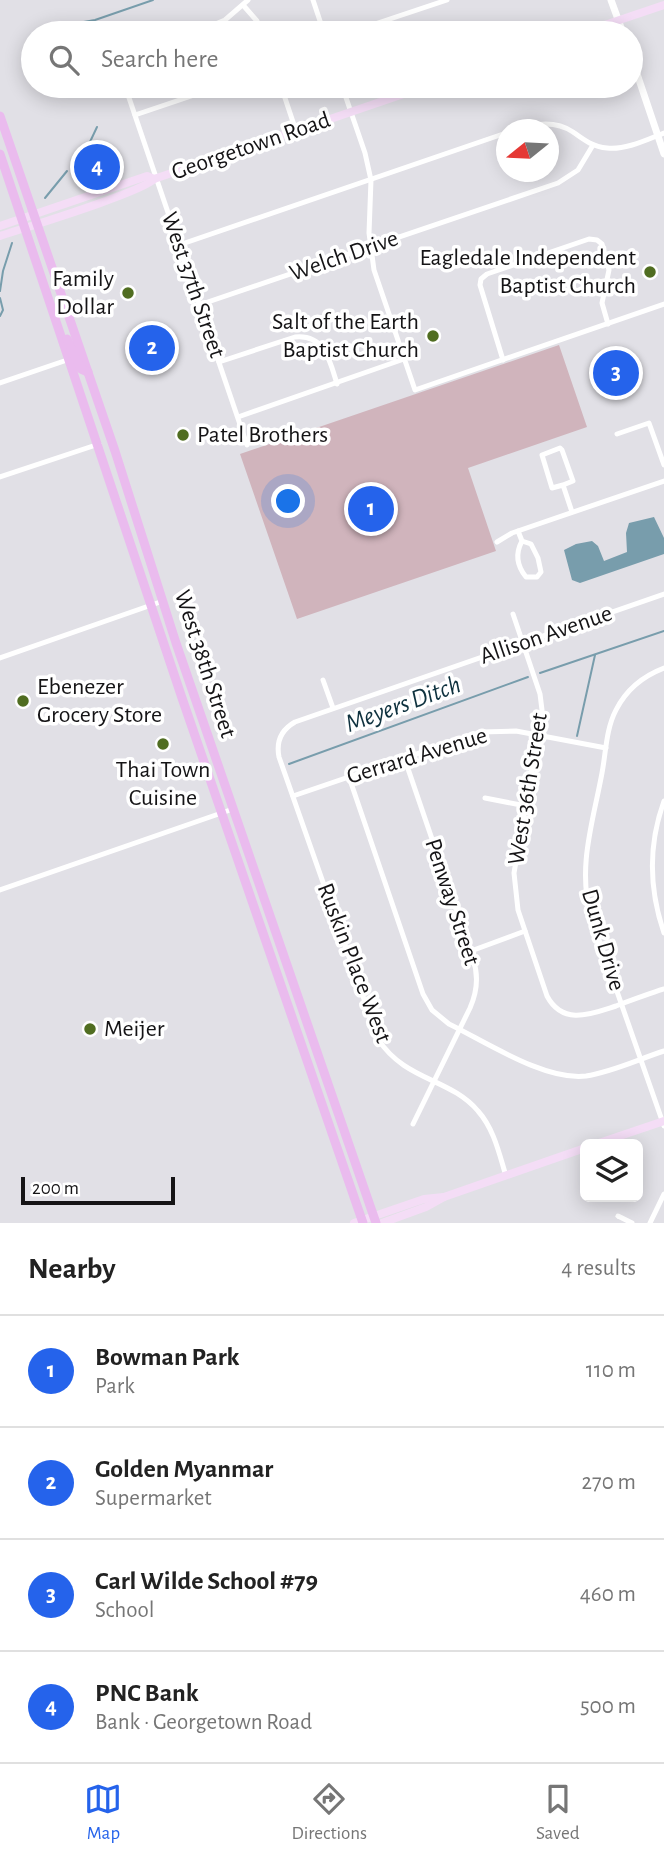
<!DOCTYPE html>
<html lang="en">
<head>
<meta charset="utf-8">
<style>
  body { margin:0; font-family:"Alegreya Sans",sans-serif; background:#f6f6f6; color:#222 }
  .controls { position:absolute; right:21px; bottom:21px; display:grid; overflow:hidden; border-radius:10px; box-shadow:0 4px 18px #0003 }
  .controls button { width:63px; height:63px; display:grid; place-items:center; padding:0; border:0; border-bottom:2px solid #e0e0e0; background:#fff; color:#222; font:35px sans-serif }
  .compass { position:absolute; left:496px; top:119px; width:63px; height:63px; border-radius:50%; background:#fff; box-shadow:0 4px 18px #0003; rotate:252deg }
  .scale { position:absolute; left:21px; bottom:18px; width:154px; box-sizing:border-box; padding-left:7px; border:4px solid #151416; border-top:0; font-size:19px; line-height:24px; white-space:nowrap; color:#151416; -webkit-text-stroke:5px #fff; paint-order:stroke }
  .you { position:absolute; left:289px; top:502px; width:24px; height:24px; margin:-18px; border:5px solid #fff; border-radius:50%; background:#1a73e8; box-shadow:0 0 0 10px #1a73e833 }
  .badge { display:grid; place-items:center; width:46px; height:46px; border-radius:50%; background:#2563eb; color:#fff; font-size:23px; font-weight:700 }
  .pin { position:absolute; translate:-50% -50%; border:4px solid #fff; box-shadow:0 2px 7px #0006 }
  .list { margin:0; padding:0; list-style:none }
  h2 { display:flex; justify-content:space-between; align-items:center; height:91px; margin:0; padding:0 28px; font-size:30px }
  h2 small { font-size:23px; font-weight:400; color:#767676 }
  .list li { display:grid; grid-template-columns:46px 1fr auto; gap:21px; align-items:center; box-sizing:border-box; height:112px; padding:0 28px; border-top:2px solid #e0e0e0 }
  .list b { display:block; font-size:26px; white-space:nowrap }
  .list p { margin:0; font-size:23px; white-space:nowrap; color:#767676 }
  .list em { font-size:23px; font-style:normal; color:#767676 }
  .icon { flex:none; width:38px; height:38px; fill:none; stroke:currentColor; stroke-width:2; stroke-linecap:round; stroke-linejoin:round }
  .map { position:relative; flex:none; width:664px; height:1223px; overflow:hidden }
  .search { position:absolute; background:#fff; box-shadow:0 4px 18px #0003; left:21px; right:21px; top:21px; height:77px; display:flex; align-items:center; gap:18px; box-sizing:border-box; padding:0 24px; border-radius:38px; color:#767676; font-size:26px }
  .sheet { height:539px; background:#fff }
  nav { display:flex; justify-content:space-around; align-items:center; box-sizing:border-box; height:98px; border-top:2px solid #e0e0e0; background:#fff; font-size:19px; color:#767676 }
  nav a { display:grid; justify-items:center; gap:4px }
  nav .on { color:#2563eb }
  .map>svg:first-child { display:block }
  .green { fill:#d0b4bc }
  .water { fill:#789dac }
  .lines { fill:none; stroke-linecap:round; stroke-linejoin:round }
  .stream { stroke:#789dac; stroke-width:2 }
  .minor { stroke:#fff; stroke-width:5 }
  .tertiary { stroke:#fff; stroke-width:7 }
  .secondary { stroke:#f4ddf6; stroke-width:8 }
  .primary { stroke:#eabbee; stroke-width:9 }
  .poi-dot { fill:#506d21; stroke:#fff; stroke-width:2.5 }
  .labels { text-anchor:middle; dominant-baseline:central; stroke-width:7; stroke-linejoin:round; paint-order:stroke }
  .street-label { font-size:24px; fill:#151416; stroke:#fff }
  .poi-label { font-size:24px; fill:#151416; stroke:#fff; text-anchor:end }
  .water-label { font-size:26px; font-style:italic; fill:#0e313e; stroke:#fff }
</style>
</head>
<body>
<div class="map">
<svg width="664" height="1223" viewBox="0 0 664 1223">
  <rect width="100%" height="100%" fill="#e1e0e6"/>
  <polygon class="green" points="559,345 587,427 468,468 496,551 297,619 240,454"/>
  <polygon class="water" points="654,517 664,538 664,554 580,583 572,580 564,550 576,544 592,541 598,546 604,561 627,552 626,533 629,523"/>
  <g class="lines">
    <g class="stream">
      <polyline points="69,33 78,23 95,20 153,0"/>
      <polyline points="89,144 97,127"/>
      <polyline points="45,198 67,171"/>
      <polyline points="0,291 3,271 12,243"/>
      <polyline points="0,298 3,310 0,316"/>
      <polyline points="540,673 664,631"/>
      <polyline points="577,736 595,655"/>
      <polyline points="289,764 528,677"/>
    </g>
    <g class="minor">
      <polyline points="313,0 324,33"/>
      <polyline points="243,5 257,21 263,33"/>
      <polyline points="194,33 225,20 248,0"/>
      <polyline points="348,33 447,0"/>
      <polyline points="125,86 247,445"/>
      <polyline points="281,86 296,131"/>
      <polyline points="342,86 365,153 371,180 369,233 374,270 415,390 664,304"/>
      <polyline points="135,115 221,86"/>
      <path d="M 516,130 C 535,123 555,120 573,132 C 584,140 593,147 607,148 C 626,150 646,140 664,133"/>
      <polyline points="179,245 506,133"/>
      <polyline points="199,305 558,183 578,170 593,145"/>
      <polyline points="503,360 480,285 481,279 487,274 589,239 597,240 602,244 609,270 602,303 608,324"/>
      <path d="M 219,362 L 295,337 C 325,334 330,361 337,384"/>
      <polyline points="0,383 70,359"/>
      <polyline points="238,417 404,359"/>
      <polyline points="617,434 649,423 664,465"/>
      <polyline points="0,477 99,444"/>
      <polyline points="563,485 573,481 562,450 560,448 542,455 552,488 563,485 572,512"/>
      <path d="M 518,531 L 522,541 C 515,554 517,566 526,577 L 537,577 L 541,572 L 538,558 L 531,544 L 522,541"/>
      <polyline points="497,542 512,533 664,481"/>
      <path d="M 513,614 L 540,694 L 542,710 L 514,873 L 518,910 L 547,996 C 563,1026 591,1014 616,1006 C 632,1000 648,994 664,989"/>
      <polyline points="0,658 163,601"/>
      <path d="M 664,668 C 643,676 626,690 616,710 C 606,729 606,752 602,773 C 593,822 577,867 591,917 L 664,1126"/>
      <polyline points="323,680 333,708"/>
      <path d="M 404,757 L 473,959 C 479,976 477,992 470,1008 L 413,1124"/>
      <path d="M 349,777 L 423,994 L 432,1010 L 449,1024 C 486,1042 545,1081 586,1076 C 612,1072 639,1059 664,1051"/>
      <polyline points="293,796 481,732 516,731 606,748"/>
      <polyline points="485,798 526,806"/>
      <path d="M 664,801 C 648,845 649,889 664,933"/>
      <polyline points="0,890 233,809"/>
      <polyline points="471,951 525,931"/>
      <path d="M 506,1176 C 499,1153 494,1129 478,1111 C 450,1078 405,1081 378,1039 L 279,757 C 276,742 281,730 295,722 L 664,594"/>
      <polyline points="618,1216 632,1223"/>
      <polyline points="650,1223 664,1194"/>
    </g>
    <g class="tertiary">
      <polyline points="611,0 623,33"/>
      <polyline points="631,56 664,154"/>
    </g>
    <g class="secondary">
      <polyline points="581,33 664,5"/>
      <polyline points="0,226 147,176 154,179"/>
      <path d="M 0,236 C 24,228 143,192 154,179 L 427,86"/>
      <polyline points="596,1144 664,1121"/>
      <polyline points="354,1223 424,1199 444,1197"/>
      <polyline points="382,1223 426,1207 444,1197 585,1148"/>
    </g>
    <g class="primary">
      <polyline points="0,116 115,451 176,643 376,1223"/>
      <polyline points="0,154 182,698 363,1223"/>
      <polyline points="67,339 81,369 88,372"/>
    </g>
  </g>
  <g class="poi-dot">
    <circle cx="650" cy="272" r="7"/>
    <circle cx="128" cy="293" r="7"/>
    <circle cx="433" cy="336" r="7"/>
    <circle cx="183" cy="435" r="7"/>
    <circle cx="23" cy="701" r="7"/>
    <circle cx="163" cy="744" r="7"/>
    <circle cx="90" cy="1029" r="7"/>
  </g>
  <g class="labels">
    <g class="street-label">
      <text transform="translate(251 146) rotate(-19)">Georgetown Road</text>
      <text transform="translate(344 256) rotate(-19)">Welch Drive</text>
      <text transform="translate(193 285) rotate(71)">West 37th Street</text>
      <text transform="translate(546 635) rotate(-19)">Allison Avenue</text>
      <text transform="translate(205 664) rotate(72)">West 38th Street</text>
      <text transform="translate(417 756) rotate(-17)">Gerrard Avenue</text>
      <text transform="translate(528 789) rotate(-81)">West 36th Street</text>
      <text transform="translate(452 902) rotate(72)">Penway Street</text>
      <text transform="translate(603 940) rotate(74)">Dunk Drive</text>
      <text transform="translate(354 963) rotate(69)">Ruskin Place West</text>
    </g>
    <g class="poi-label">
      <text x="636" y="258">Eagledale Independent<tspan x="636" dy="28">Baptist Church</tspan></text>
      <text x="114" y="279">Family<tspan x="114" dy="28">Dollar</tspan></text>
      <text x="419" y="322">Salt of the Earth<tspan x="419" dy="28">Baptist Church</tspan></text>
      <text x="197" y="435" text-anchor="start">Patel Brothers</text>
      <text x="37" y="687" text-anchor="start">Ebenezer<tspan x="37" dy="28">Grocery Store</tspan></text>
      <text x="163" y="770" text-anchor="middle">Thai Town<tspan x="163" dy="28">Cuisine</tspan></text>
      <text x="104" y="1029" text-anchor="start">Meijer</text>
    </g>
    <g class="water-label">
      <text transform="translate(403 704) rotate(-20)">Meyers Ditch</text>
    </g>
  </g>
</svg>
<div class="controls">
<button><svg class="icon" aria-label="layers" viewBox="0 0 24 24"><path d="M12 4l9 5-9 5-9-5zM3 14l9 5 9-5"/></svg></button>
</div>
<svg class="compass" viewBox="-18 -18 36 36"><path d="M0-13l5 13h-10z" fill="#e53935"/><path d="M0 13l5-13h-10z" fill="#767676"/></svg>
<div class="scale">200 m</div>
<div class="you"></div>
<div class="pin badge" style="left:371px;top:509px">1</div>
<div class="pin badge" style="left:152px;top:348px">2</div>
<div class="pin badge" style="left:616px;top:373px">3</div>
<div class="pin badge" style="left:97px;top:167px">4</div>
<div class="search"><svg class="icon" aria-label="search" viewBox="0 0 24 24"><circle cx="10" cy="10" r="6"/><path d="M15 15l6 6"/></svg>Search here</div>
</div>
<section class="sheet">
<h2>Nearby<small>4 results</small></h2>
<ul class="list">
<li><span class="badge">1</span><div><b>Bowman Park</b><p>Park</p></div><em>110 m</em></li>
<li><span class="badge">2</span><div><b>Golden Myanmar</b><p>Supermarket</p></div><em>270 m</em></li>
<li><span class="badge">3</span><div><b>Carl Wilde School #79</b><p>School</p></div><em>460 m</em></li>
<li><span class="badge">4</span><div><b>PNC Bank</b><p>Bank · Georgetown Road</p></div><em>500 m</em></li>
</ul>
</section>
<nav>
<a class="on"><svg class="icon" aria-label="map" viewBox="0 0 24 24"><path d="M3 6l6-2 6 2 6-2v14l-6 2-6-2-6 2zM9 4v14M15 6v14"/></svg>Map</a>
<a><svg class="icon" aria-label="directions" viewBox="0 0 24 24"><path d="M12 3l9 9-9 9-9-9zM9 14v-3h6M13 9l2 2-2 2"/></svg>Directions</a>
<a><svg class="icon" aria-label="saved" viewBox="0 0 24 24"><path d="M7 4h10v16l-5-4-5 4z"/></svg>Saved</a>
</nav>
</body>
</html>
